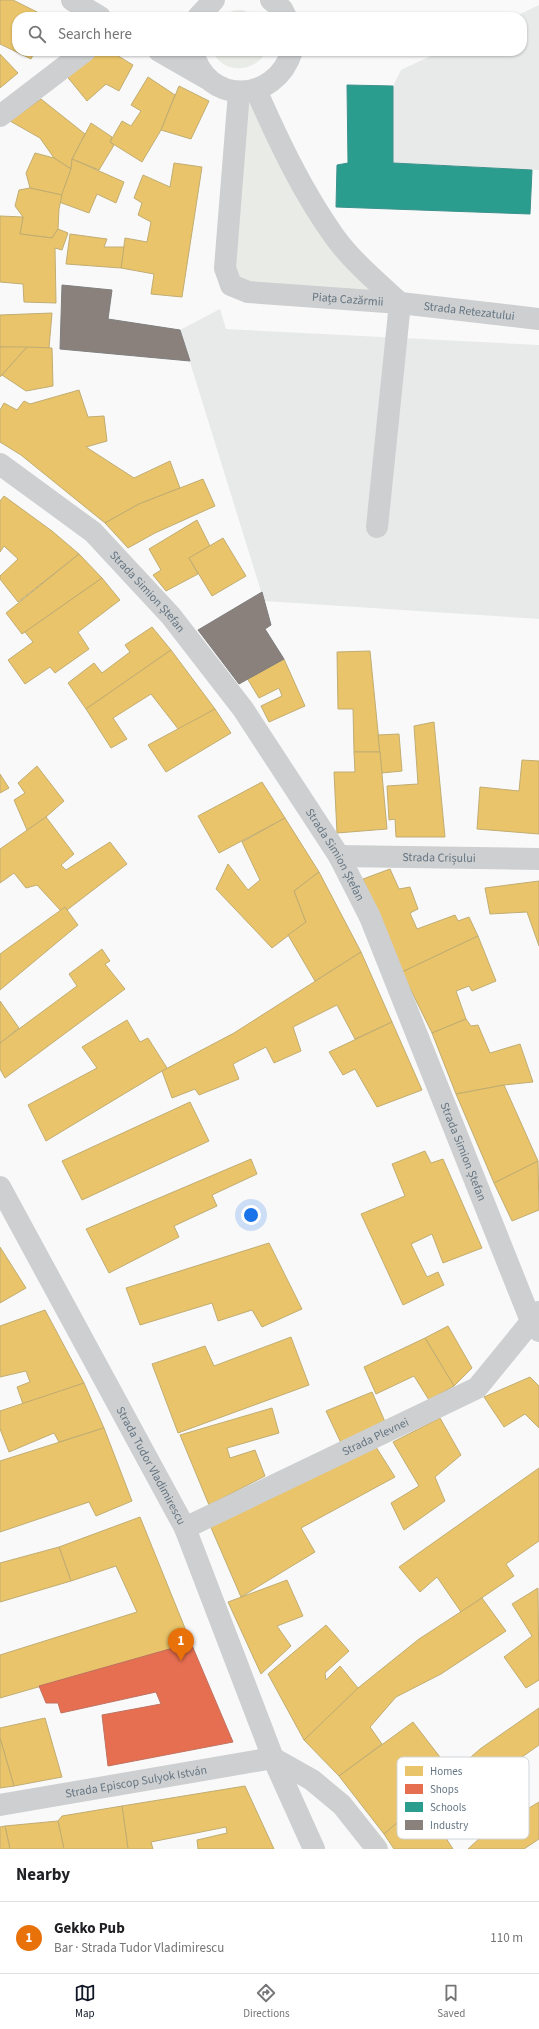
<!DOCTYPE html>
<html lang="en">
<head>
<meta charset="utf-8">
<style>
  body { margin:0; font-family:"Source Sans 3",sans-serif; background:#f2f2f2; color:#202124 }
  .you { position:absolute; left:251px; top:1215px; width:14px; height:14px; margin:-10px; border:3px solid #fff; border-radius:50%; background:#1a73e8; box-shadow:0 0 0 6px #1a73e833 }
  .badge { display:grid; place-items:center; width:26px; height:26px; border-radius:50%; background:#111827; color:#fff; font-size:13px; font-weight:700 }
  .pin { position:absolute; translate:-50% -33px; filter:drop-shadow(0 1px 2px #0008) }
  .pin::after { content:''; position:absolute; top:21px; width:14px; height:12px; background:inherit; clip-path:polygon(0 0,100% 0,50% 100%) }
  .list { margin:0; padding:0; list-style:none }
  h2 { display:flex; justify-content:space-between; align-items:center; height:52px; margin:0; padding:0 16px; font-size:17px }
  h2 small { font-size:13px; font-weight:400; color:#757577 }
  .list li { display:grid; grid-template-columns:26px 1fr auto; gap:12px; align-items:center; box-sizing:border-box; height:72px; padding:0 16px; border-top:1px solid #e0e0e0 }
  .list b { display:block; font-size:15px; white-space:nowrap }
  .list p { margin:0; font-size:13px; white-space:nowrap; color:#757577 }
  .list em { font-size:13px; font-style:normal; color:#757577 }
  .icon { flex:none; width:22px; height:22px; fill:none; stroke:currentColor; stroke-width:2; stroke-linecap:round; stroke-linejoin:round }
  .map { position:relative; flex:none; width:539px; height:1849px; overflow:hidden }
  .search { position:absolute; background:#fff; box-shadow:0 1px 3px #0004; left:12px; right:12px; top:12px; height:44px; display:flex; align-items:center; gap:10px; box-sizing:border-box; padding:0 14px; border-radius:16px; color:#757577; font-size:15px }
  .sheet { height:124px; background:#fff }
  nav { display:flex; justify-content:space-around; align-items:center; box-sizing:border-box; height:56px; border-top:1px solid #e0e0e0; background:#fff; font-size:11px; color:#757577 }
  nav a { display:grid; justify-items:center; gap:2px }
  nav .on { color:#111827 }
  .map>svg:first-child { display:block }
  .built { fill:#e8e9e9 }
  .green { fill:#e8ebe6 }
  .homes { fill:#e9c46a; stroke:#c1ad72 }
  .shops { fill:#e76f51; stroke:#c07160 }
  .schools { fill:#2a9d8f; stroke:#3c918b }
  .industry { fill:#8a817c; stroke:#7f7e7e }
  .lines { fill:none; stroke-linecap:round; stroke-linejoin:round }
  .minor { stroke:#cecfd0; stroke-width:22 }
  .labels { text-anchor:middle; dominant-baseline:central; stroke-width:4; stroke-linejoin:round; paint-order:stroke }
  .street-label { font-size:12px; fill:#657683; stroke:#fff }
  .key { fill:#fff; stroke:#d1d6da; stroke-width:1 }
  .key-label { font-size:11px; fill:#657683 }
</style>
</head>
<body>
<div class="map">
<svg width="539" height="1849" viewBox="0 0 539 1849">
  <rect width="100%" height="100%" fill="#f9f9f9"/>
  <g class="built">
    <polygon points="539,5 539,170 393,163 393,86 401,70 441,51 522,51 522,17 514,17"/>
    <polygon points="220,309 226,329 539,345 539,619 264,601 180,330"/>
  </g>
  <g class="green">
    <polygon points="234,10 243,10 259,17 221,17"/>
    <path d="M 213,51 L 267,51 C 256,72 223,76 213,51 Z"/>
    <polygon points="248,92 307,193 400,303 231,285"/>
  </g>
  <g class="homes">
    <polygon points="0,0 13,0 47,17 17,17 17,51 35,51 31,59 0,44"/>
    <polygon points="94,51 110,51 133,65 119,91 106,84 87,101 65,74"/>
    <polygon points="0,54 18,73 0,88"/>
    <polygon points="148,77 175,95 161,130 142,162 110,142 122,121 131,126 141,111 131,105"/>
    <polygon points="179,86 209,101 191,139 161,130"/>
    <polygon points="41,99 85,134 72,159 71,169 54,158 40,138 10,121"/>
    <polygon points="91,123 112,137 110,142 114,145 99,170 72,159"/>
    <polygon points="35,153 54,158 71,169 62,195 30,188 26,173"/>
    <polygon points="72,159 124,182 116,203 97,194 89,213 59,202 71,169"/>
    <polygon points="174,163 202,167 182,297 151,294 154,274 121,268 125,238 147,242 151,222 138,215 142,203 134,198 143,175 170,187"/>
    <polygon points="30,188 62,195 59,209 58,229 52,238 20,234 23,217 15,206 19,190"/>
    <polygon points="0,216 23,217 20,234 52,238 58,229 68,233 62,250 55,248 56,303 24,302 23,284 0,282"/>
    <polygon points="70,234 107,239 104,247 124,247 121,268 66,264"/>
    <polygon points="52,313 49,348 0,347 0,315"/>
    <polygon points="0,347 27,347 0,377"/>
    <polygon points="27,347 52,348 53,386 26,391 2,375"/>
    <polygon points="79,390 88,417 104,416 107,441 86,447 134,478 170,461 180,488 139,504 105,523 21,455 0,442 0,410 4,403 17,410 24,401 30,404"/>
    <polygon points="203,479 215,506 155,533 128,548 105,523 139,504"/>
    <polygon points="4,496 52,531 79,554 18,602 0,579 0,576 18,559 4,546 0,552 0,501"/>
    <polygon points="197,520 210,546 189,558 198,574 166,591 153,575 161,570 149,549"/>
    <polygon points="223,538 246,576 212,596 189,558"/>
    <polygon points="79,554 102,578 22,634 6,613"/>
    <polygon points="102,578 120,600 78,632 89,649 55,673 50,667 25,684 8,660 33,642 25,632"/>
    <polygon points="152,627 171,650 86,709 68,683 94,663 102,673 130,652 125,645"/>
    <polygon points="171,650 215,709 179,730 151,694 113,718 127,739 111,748 86,709"/>
    <polygon points="370,651 380,752 354,752 353,709 338,709 337,652"/>
    <polygon points="284,659 305,706 269,722 261,706 282,696 279,688 259,698 247,678"/>
    <polygon points="215,709 231,733 166,772 148,745"/>
    <polygon points="434,722 445,837 396,837 395,819 389,820 387,786 418,784 414,726"/>
    <polygon points="399,734 402,771 382,773 378,735"/>
    <polygon points="354,752 380,752 387,829 337,833 334,772 355,772"/>
    <polygon points="522,760 539,761 539,834 477,829 480,787 519,791"/>
    <polygon points="37,766 64,801 46,817 27,830 14,800 25,793 18,783"/>
    <polygon points="0,774 9,788 0,793"/>
    <polygon points="262,782 285,818 219,853 198,816"/>
    <polygon points="46,817 74,854 61,865 66,870 110,842 127,864 67,910 65,907 61,911 37,885 26,888 14,873 0,883 0,849"/>
    <polygon points="285,818 319,872 294,891 306,922 272,948 216,889 228,864 248,890 260,880 242,842"/>
    <polygon points="390,869 399,889 410,887 418,909 410,913 417,929 455,915 458,921 469,917 478,936 402,972 363,879"/>
    <polygon points="319,872 361,952 315,981 288,935 306,922 294,891"/>
    <polygon points="539,881 539,946 527,912 490,914 485,888"/>
    <polygon points="65,907 78,925 0,990 0,954"/>
    <polygon points="478,936 496,981 472,991 469,986 456,991 466,1019 432,1033 402,972"/>
    <polygon points="102,949 110,961 105,964 125,989 5,1078 0,1069 0,1043 77,986 69,974"/>
    <polygon points="361,952 392,1022 355,1039 337,1005 293,1027 301,1051 274,1063 266,1047 233,1064 239,1079 199,1095 195,1089 172,1098 162,1071 234,1033"/>
    <polygon points="0,1001 19,1028 0,1043"/>
    <polygon points="466,1019 471,1026 478,1025 490,1053 520,1044 533,1082 504,1085 456,1094 432,1033"/>
    <polygon points="127,1020 140,1042 148,1038 167,1068 46,1141 28,1105 97,1068 82,1047"/>
    <polygon points="392,1022 422,1090 377,1107 355,1069 343,1075 329,1052"/>
    <polygon points="504,1085 538,1161 494,1183 456,1094"/>
    <polygon points="190,1102 209,1141 82,1200 62,1161"/>
    <polygon points="425,1151 431,1163 443,1159 482,1248 443,1263 432,1234 411,1244 427,1277 438,1272 444,1285 403,1305 361,1214 405,1196 392,1164"/>
    <polygon points="251,1159 257,1174 212,1195 217,1206 174,1226 179,1237 109,1273 86,1229"/>
    <polygon points="538,1161 539,1210 512,1221 494,1183"/>
    <polygon points="269,1243 302,1309 262,1327 252,1310 218,1321 212,1303 140,1325 126,1288"/>
    <polygon points="0,1247 26,1288 0,1303"/>
    <polygon points="45,1310 84,1383 23,1404 17,1387 30,1382 26,1371 0,1377 0,1326"/>
    <polygon points="448,1326 472,1368 454,1386 425,1338"/>
    <polygon points="291,1337 309,1385 178,1433 152,1364 205,1346 214,1366"/>
    <polygon points="425,1338 454,1386 429,1400 414,1376 376,1394 364,1367"/>
    <polygon points="530,1377 539,1386 539,1428 525,1414 504,1427 484,1397"/>
    <polygon points="84,1383 104,1428 59,1442 54,1433 9,1452 0,1429 0,1411"/>
    <polygon points="372,1392 386,1424 341,1443 326,1411"/>
    <polygon points="272,1408 279,1433 227,1448 230,1458 255,1450 265,1476 209,1505 180,1435"/>
    <polygon points="440,1418 461,1455 435,1477 445,1501 404,1530 391,1503 419,1486 393,1442"/>
    <polygon points="104,1428 132,1501 96,1516 89,1502 0,1532 0,1461"/>
    <polygon points="376,1447 395,1477 301,1528 315,1552 241,1597 209,1523"/>
    <polygon points="539,1468 539,1541 506,1564 514,1576 461,1612 437,1577 420,1592 399,1567"/>
    <polygon points="140,1517 191,1643 0,1698 0,1655 137,1612 116,1566 71,1581 59,1547"/>
    <polygon points="59,1547 71,1581 0,1602 0,1563"/>
    <polygon points="287,1580 303,1616 277,1626 291,1646 261,1674 228,1602"/>
    <polygon points="538,1588 539,1680 526,1688 504,1657 532,1636 512,1604"/>
    <polygon points="482,1598 506,1631 441,1674 396,1697 370,1727 382,1744 339,1776 304,1740 358,1688 419,1639"/>
    <polygon points="326,1625 349,1651 325,1673 326,1680 340,1666 358,1688 304,1740 268,1674"/>
    <polygon points="539,1708 539,1745 505,1769 507,1775 487,1794 491,1800 479,1812 473,1808 444,1835 453,1849 394,1849 384,1834 480,1749"/>
    <polygon points="45,1718 62,1777 14,1786 0,1738 0,1728"/>
    <polygon points="413,1722 443,1761 405,1793 415,1807 384,1834 339,1776"/>
    <polygon points="0,1738 14,1786 0,1788"/>
    <polygon points="245,1786 274,1849 198,1849 197,1840 227,1833 226,1827 151,1842 153,1849 128,1849 122,1806"/>
    <polygon points="539,1802 539,1839 524,1849 468,1849 481,1837"/>
    <polygon points="122,1806 128,1849 64,1849 58,1821 62,1816"/>
    <polygon points="58,1821 64,1849 10,1849 5,1826"/>
    <polygon points="5,1826 10,1849 0,1849 0,1827"/>
  </g>
  <polygon class="shops" points="191,1643 233,1742 108,1766 102,1715 161,1704 156,1692 61,1713 58,1703 46,1703 39,1686"/>
  <polygon class="schools" points="347,85 393,86 393,163 532,170 530,214 336,207 337,165 348,163"/>
  <g class="industry">
    <polygon points="62,285 112,290 108,319 180,330 190,361 60,349"/>
    <polygon points="262,592 271,625 265,629 284,659 239,684 198,630"/>
  </g>
  <g class="lines">
    <g class="minor">
      <polyline points="72,0 100,17"/>
      <polyline points="271,0 282,9 286,17"/>
      <polyline points="198,17 214,0"/>
      <polyline points="159,51 206,78"/>
      <path d="M 193,51 C 205,105 275,105 292,51"/>
      <path d="M 256,90 C 278,140 302,191 334,236 C 352,261 377,282 400,303"/>
      <path id="s1" d="M 239,92 L 225,268 L 231,285 L 248,292 L 400,303 L 539,319"/>
      <polyline points="0,116 85,51"/>
      <path id="s2" d="M 0,464 L 93,532 L 171,616 L 243,709 L 339,856 L 370,917 L 531,1321 L 539,1331"/>
      <polyline points="377,527 400,303"/>
      <path id="s3" d="M 339,856 L 539,859"/>
      <path id="s4" d="M 0,1187 L 185,1528 L 273,1758 L 314,1849"/>
      <path id="s5" d="M 185,1528 L 477,1388 L 539,1312"/>
      <path id="s6" d="M 0,1805 L 273,1758 L 312,1780 L 342,1805 L 377,1849"/>
    </g>
  </g>
  <g class="labels">
    <g class="street-label">
      <text stroke="none"><textPath href="#s1" startOffset="313">Piața Cazărmii</textPath></text>
      <text stroke="none"><textPath href="#s1" startOffset="435">Strada Retezatului</textPath></text>
      <text stroke="none"><textPath href="#s2" startOffset="196">Strada Simion Ștefan</textPath></text>
      <text stroke="none"><textPath href="#s2" startOffset="520">Strada Simion Ștefan</textPath></text>
      <text stroke="none"><textPath href="#s3" startOffset="100">Strada Crișului</textPath></text>
      <text stroke="none"><textPath href="#s2" startOffset="844">Strada Simion Ștefan</textPath></text>
      <text stroke="none"><textPath href="#s5" startOffset="211">Strada Plevnei</textPath></text>
      <text stroke="none"><textPath href="#s4" startOffset="317">Strada Tudor Vladimirescu</textPath></text>
      <text stroke="none"><textPath href="#s6" startOffset="138">Strada Episcop Sulyok István</textPath></text>
    </g>
  </g>
  <rect x="397" y="1757" width="132" height="82" rx="6" class="key"/>
  <rect x="405" y="1766" width="18" height="10" fill="#e9c46a"/>
  <rect x="405" y="1784" width="18" height="10" fill="#e76f51"/>
  <rect x="405" y="1802" width="18" height="10" fill="#2a9d8f"/>
  <rect x="405" y="1820" width="18" height="10" fill="#8a817c"/>
  <g class="key-label">
    <text x="430" y="1775">Homes</text>
    <text x="430" y="1793">Shops</text>
    <text x="430" y="1811">Schools</text>
    <text x="430" y="1829">Industry</text>
  </g>
</svg>
<div class="you"></div>
<div class="pin badge" style="left:181px;top:1661px;background:#e8710a">1</div>
<div class="search"><svg class="icon" aria-label="search" viewBox="0 0 24 24"><circle cx="10" cy="10" r="6"/><path d="M15 15l6 6"/></svg>Search here</div>
</div>
<section class="sheet">
<h2>Nearby<small></small></h2>
<ul class="list">
<li><span class="badge" style="background:#e8710a">1</span><div><b>Gekko Pub</b><p>Bar · Strada Tudor Vladimirescu</p></div><em>110 m</em></li>
</ul>
</section>
<nav>
<a class="on"><svg class="icon" aria-label="map" viewBox="0 0 24 24"><path d="M3 6l6-2 6 2 6-2v14l-6 2-6-2-6 2zM9 4v14M15 6v14"/></svg>Map</a>
<a><svg class="icon" aria-label="directions" viewBox="0 0 24 24"><path d="M12 3l9 9-9 9-9-9zM9 14v-3h6M13 9l2 2-2 2"/></svg>Directions</a>
<a><svg class="icon" aria-label="saved" viewBox="0 0 24 24"><path d="M7 4h10v16l-5-4-5 4z"/></svg>Saved</a>
</nav>
</body>
</html>
